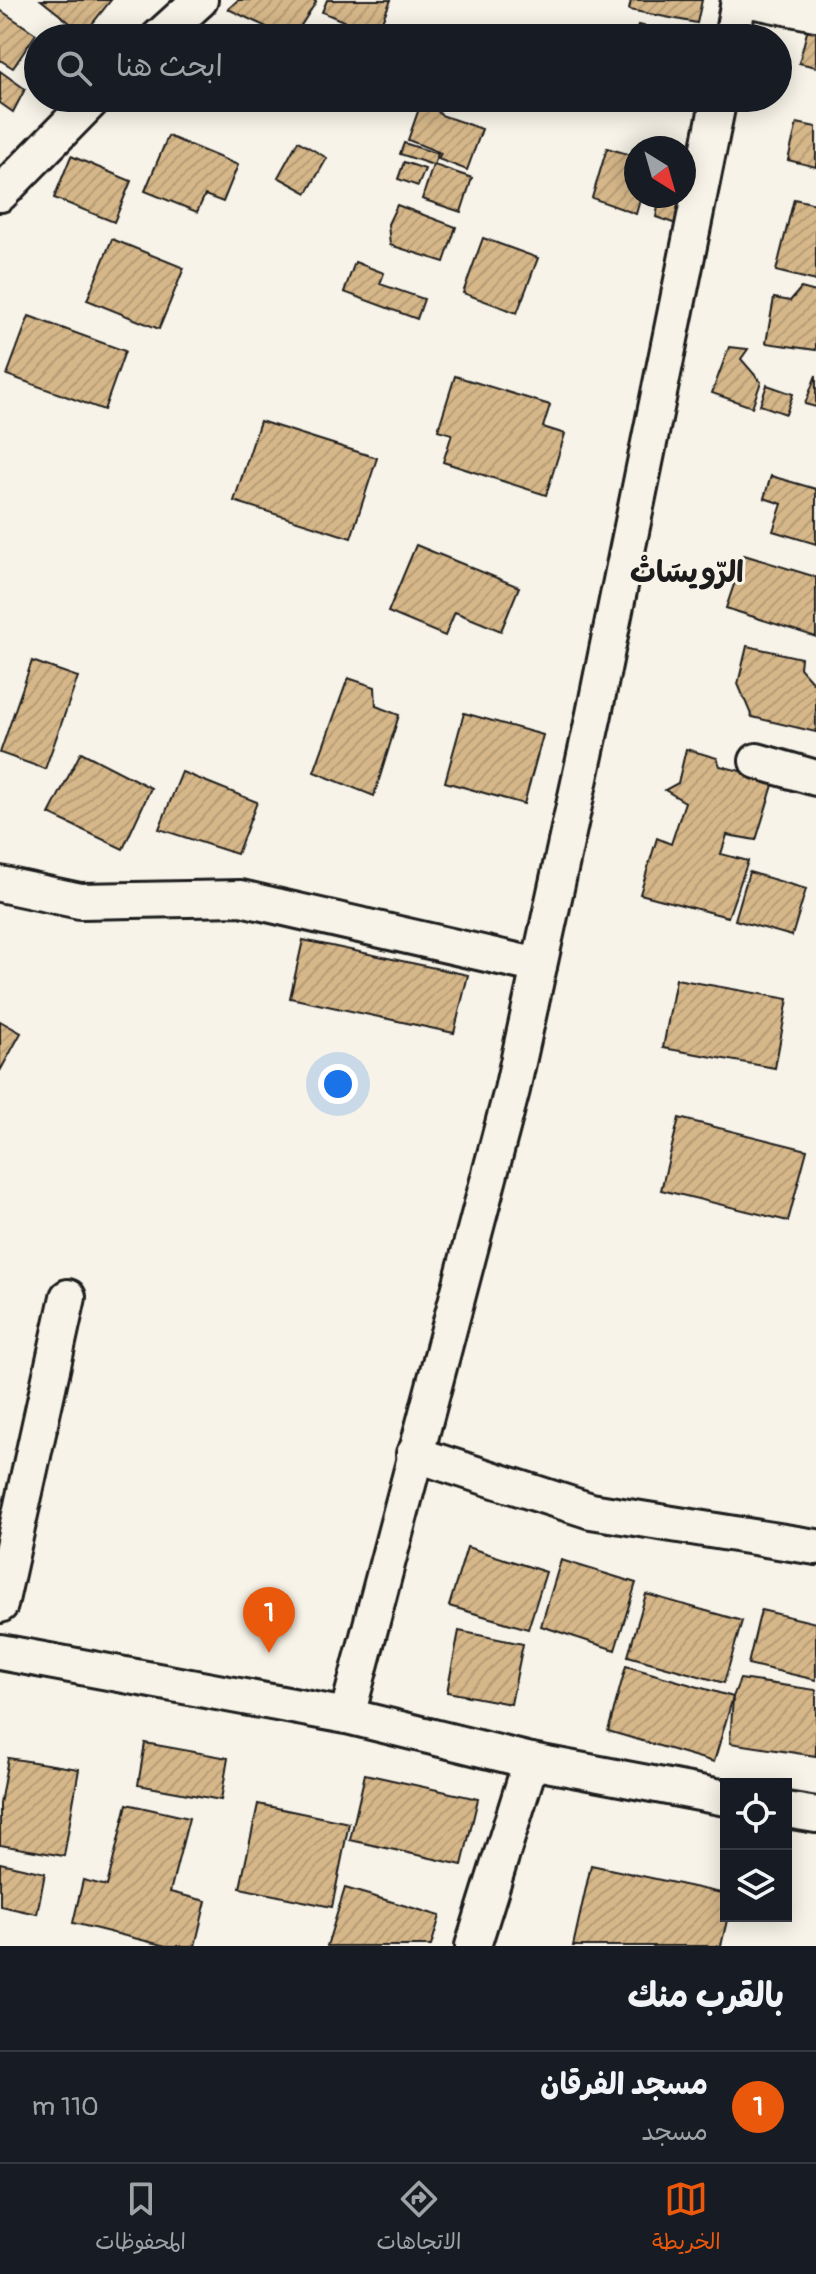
<!DOCTYPE html>
<html lang="ar">
<head>
<meta charset="utf-8">
<style>
  body { margin:0; font-family:Pangolin,"Playpen Sans Arabic",sans-serif; background:#242831; color:#f1f3f6; direction:rtl }
  .controls { position:absolute; right:24px; bottom:24px; display:grid; overflow:hidden; border-radius:0px; box-shadow:0 4px 20px #0003 }
  .controls button { width:72px; height:72px; display:grid; place-items:center; padding:0; border:0; border-bottom:2px solid #363941; background:#171b24; color:#f1f3f6; font:40px sans-serif }
  .compass { position:absolute; left:624px; top:136px; width:72px; height:72px; border-radius:50%; background:#171b24; box-shadow:0 4px 20px #0003; rotate:143deg }
  .you { position:absolute; left:338px; top:1084px; width:28px; height:28px; margin:-20px; border:6px solid #fff; border-radius:50%; background:#1a73e8; box-shadow:0 0 0 12px #1a73e833 }
  .badge { display:grid; place-items:center; width:52px; height:52px; border-radius:50%; background:#ea580c; color:#fff; font-size:26px; font-weight:700 }
  .pin { position:absolute; translate:-50% -66px; filter:drop-shadow(0 2px 4px #0008) }
  .pin::after { content:''; position:absolute; top:42px; width:28px; height:24px; background:inherit; clip-path:polygon(0 0,100% 0,50% 100%) }
  .list { margin:0; padding:0; list-style:none }
  h2 { display:flex; justify-content:space-between; align-items:center; height:104px; margin:0; padding:0 32px; font-size:34px }
  h2 small { font-size:26px; font-weight:400; color:#9ea1a6 }
  .list li { display:grid; grid-template-columns:52px 1fr auto; gap:24px; align-items:center; box-sizing:border-box; height:112px; padding:0 32px; border-top:2px solid #363941 }
  .list b { display:block; font-size:30px; white-space:nowrap }
  .list p { margin:0; font-size:26px; white-space:nowrap; color:#9ea1a6 }
  .list em { font-size:26px; font-style:normal; color:#9ea1a6 }
  .icon { flex:none; width:44px; height:44px; fill:none; stroke:currentColor; stroke-width:2; stroke-linecap:round; stroke-linejoin:round }
  .map { position:relative; flex:none; width:816px; height:1946px; overflow:hidden; direction:ltr }
  .search { position:absolute; background:#171b24; box-shadow:0 4px 20px #0003; left:24px; right:24px; top:24px; height:88px; display:flex; align-items:center; gap:20px; box-sizing:border-box; padding:0 28px; border-radius:44px; color:#9ea1a6; font-size:30px }
  .sheet { height:216px; background:#171b24 }
  nav { display:flex; justify-content:space-around; align-items:center; box-sizing:border-box; height:112px; border-top:2px solid #363941; background:#171b24; font-size:22px; color:#9ea1a6 }
  nav a { display:grid; justify-items:center; gap:4px }
  nav .on { color:#ea580c }
  .map>svg:first-child { display:block }
  .building { fill:url(#building-hatch); stroke:#1c1c1c; stroke-width:2 }
  .lines { fill:none; stroke-linecap:round; stroke-linejoin:round }
  .street-casing { stroke:#1c1c1c; stroke-width:40 }
  .street { stroke:#f7f3e8; stroke-width:34 }
  .labels { text-anchor:middle; dominant-baseline:central; stroke-width:6; stroke-linejoin:round; paint-order:stroke }
  .district-label { font-size:30px; font-weight:bold; fill:#1c1c1c; stroke:#f7f3e8 }
</style>
</head>
<body>
<div class="map">
<svg width="816" height="1946" viewBox="0 0 816 1946">
  <defs>
    <pattern id="building-hatch" width="6" height="6" patternUnits="userSpaceOnUse" patternTransform="scale(2)"><rect width="6" height="6" fill="#d6b789"/><path d="M-1 1l2-2M0 6l6-6M5 7l2-2" fill="none" stroke="#b79d76"/></pattern>
  </defs>
  <rect width="100%" height="100%" fill="#f7f3e8"/>
  <filter id="ink" filterUnits="userSpaceOnUse"><feTurbulence type="fractalNoise" baseFrequency=".0125" numOctaves="2"/><feDisplacementMap in="SourceGraphic" scale="16" xChannelSelector="R" yChannelSelector="G"/><feConvolveMatrix kernelMatrix="1 2 1 2 8 2 1 2 1" color-interpolation-filters="sRGB"/></filter>
  <g filter="url(#ink)">
    <g class="building">
      <polygon points="41,0 111,0 84,34"/>
      <polygon points="238,0 314,0 316,2 293,38 290,38 228,9"/>
      <polygon points="327,0 391,0 376,35 322,12"/>
      <polygon points="631,0 702,0 697,23 629,10"/>
      <polygon points="0,10 36,34 13,68 0,60"/>
      <polygon points="638,25 704,38 635,38"/>
      <polygon points="808,28 816,30 816,67 799,63"/>
      <polygon points="0,71 25,89 13,112 0,103"/>
      <polygon points="421,103 434,107 441,115 482,129 467,170 438,159 441,153 408,140"/>
      <polygon points="797,123 816,127 816,167 788,160"/>
      <polygon points="168,136 238,165 223,202 205,195 197,212 145,191"/>
      <polygon points="298,141 327,158 307,193 278,177"/>
      <polygon points="404,143 438,154 434,165 472,178 461,212 422,199 433,165 400,154"/>
      <polygon points="607,148 631,155 633,148 636,149 636,196 683,196 676,224 656,217 659,202 641,196 636,214 592,198"/>
      <polygon points="71,156 131,181 114,222 54,198"/>
      <polygon points="404,162 425,169 418,186 398,179"/>
      <polygon points="794,199 816,204 816,281 776,271"/>
      <polygon points="397,205 456,227 444,262 390,245 388,224"/>
      <polygon points="483,238 538,258 517,313 463,293"/>
      <polygon points="112,239 184,268 159,329 87,300"/>
      <polygon points="355,262 384,273 380,284 424,299 417,319 344,292"/>
      <polygon points="801,288 816,292 816,350 766,343 774,298 790,301"/>
      <polygon points="29,316 125,351 104,410 7,375"/>
      <polygon points="729,347 748,349 741,359 761,382 752,407 712,393"/>
      <polygon points="816,375 816,407 805,404"/>
      <polygon points="455,376 550,405 543,427 565,434 546,495 443,462 452,434 438,430"/>
      <polygon points="767,385 793,394 786,414 760,405"/>
      <polygon points="260,421 377,458 351,538 234,501"/>
      <polygon points="771,476 816,489 816,544 773,531 782,504 764,498"/>
      <polygon points="416,545 519,587 501,631 455,612 445,636 388,612"/>
      <polygon points="744,555 816,577 816,637 726,608"/>
      <polygon points="747,646 801,658 800,668 816,686 816,732 752,717 738,684"/>
      <polygon points="32,661 78,677 45,769 0,753"/>
      <polygon points="348,678 375,687 376,706 399,715 374,796 314,772"/>
      <polygon points="464,713 543,735 524,804 445,782"/>
      <polygon points="686,749 717,758 720,766 760,776 778,769 756,840 727,835 721,854 748,861 728,917 640,894 657,838 671,844 685,802 665,790 678,783"/>
      <polygon points="81,752 151,788 123,849 49,814"/>
      <polygon points="182,772 257,802 237,854 159,829"/>
      <polygon points="749,872 806,889 792,936 735,920"/>
      <polygon points="303,940 468,975 454,1033 290,998"/>
      <polygon points="676,979 788,999 775,1068 663,1048"/>
      <polygon points="0,1021 21,1033 0,1071"/>
      <polygon points="679,1118 807,1150 788,1221 661,1190"/>
      <polygon points="467,1547 546,1572 528,1629 449,1606"/>
      <polygon points="561,1560 636,1583 615,1650 541,1626"/>
      <polygon points="646,1594 742,1621 724,1683 628,1656"/>
      <polygon points="761,1610 816,1623 816,1680 748,1664"/>
      <polygon points="459,1631 523,1644 511,1704 447,1692"/>
      <polygon points="626,1666 733,1697 714,1762 608,1731"/>
      <polygon points="740,1679 816,1690 816,1756 730,1743 733,1697"/>
      <polygon points="145,1743 228,1758 221,1800 138,1785"/>
      <polygon points="8,1758 79,1769 64,1856 0,1845 0,1804"/>
      <polygon points="365,1774 478,1799 462,1865 350,1840"/>
      <polygon points="127,1804 189,1818 170,1892 206,1901 195,1946 166,1946 73,1923 83,1880 107,1886"/>
      <polygon points="258,1804 349,1823 332,1907 240,1888"/>
      <polygon points="0,1863 45,1873 37,1914 0,1906"/>
      <polygon points="591,1865 726,1894 726,1916 728,1916 721,1946 573,1946"/>
      <polygon points="345,1888 440,1916 431,1946 327,1946"/>
    </g>
    <g class="lines">
      <defs>
        <g id="street">
          <polyline points="750,0 816,13"/>
          <polyline points="158,38 200,0"/>
          <polyline points="732,38 739,0"/>
          <polyline points="0,194 94,98"/>
          <polyline points="757,761 816,778"/>
          <polyline points="0,884 80,901 241,898 539,966"/>
          <polyline points="414,1454 591,1511 816,1547"/>
          <polyline points="0,1605 68,1297"/>
          <polyline points="0,1652 347,1716 531,1761 726,1798"/>
          <polyline points="347,1716 512,1090 594,714 719,98"/>
          <polyline points="786,1810 816,1815"/>
          <polyline points="473,1946 531,1761"/>
        </g>
      </defs>
      <use href="#street" class="street-casing"/>
      <use href="#street" class="street"/>
    </g>
  </g>
  <g class="labels">
    <g class="district-label">
      <text x="687" y="572">الرّويسَاتْ</text>
    </g>
  </g>
</svg>
<div class="controls">
<button><svg class="icon" aria-label="locate" viewBox="0 0 24 24"><circle cx="12" cy="12" r="6"/><path d="M12 2v4M12 18v4M2 12h4M18 12h4"/></svg></button>
<button><svg class="icon" aria-label="layers" viewBox="0 0 24 24"><path d="M12 4l9 5-9 5-9-5zM3 14l9 5 9-5"/></svg></button>
</div>
<svg class="compass" viewBox="-18 -18 36 36"><path d="M0-13l5 13h-10z" fill="#e53935"/><path d="M0 13l5-13h-10z" fill="#9ea1a6"/></svg>
<div class="you"></div>
<div class="pin badge" style="left:269px;top:1653px">1</div>
<div class="search"><svg class="icon" aria-label="search" viewBox="0 0 24 24"><circle cx="10" cy="10" r="6"/><path d="M15 15l6 6"/></svg>ابحث هنا</div>
</div>
<section class="sheet">
<h2>بالقرب منك<small></small></h2>
<ul class="list">
<li><span class="badge">1</span><div><b>مسجد الفرقان</b><p>مسجد</p></div><em>110 m</em></li>
</ul>
</section>
<nav>
<a class="on"><svg class="icon" aria-label="map" viewBox="0 0 24 24"><path d="M3 6l6-2 6 2 6-2v14l-6 2-6-2-6 2zM9 4v14M15 6v14"/></svg>الخريطة</a>
<a><svg class="icon" aria-label="directions" viewBox="0 0 24 24"><path d="M12 3l9 9-9 9-9-9zM9 14v-3h6M13 9l2 2-2 2"/></svg>الاتجاهات</a>
<a><svg class="icon" aria-label="saved" viewBox="0 0 24 24"><path d="M7 4h10v16l-5-4-5 4z"/></svg>المحفوظات</a>
</nav>
</body>
</html>
